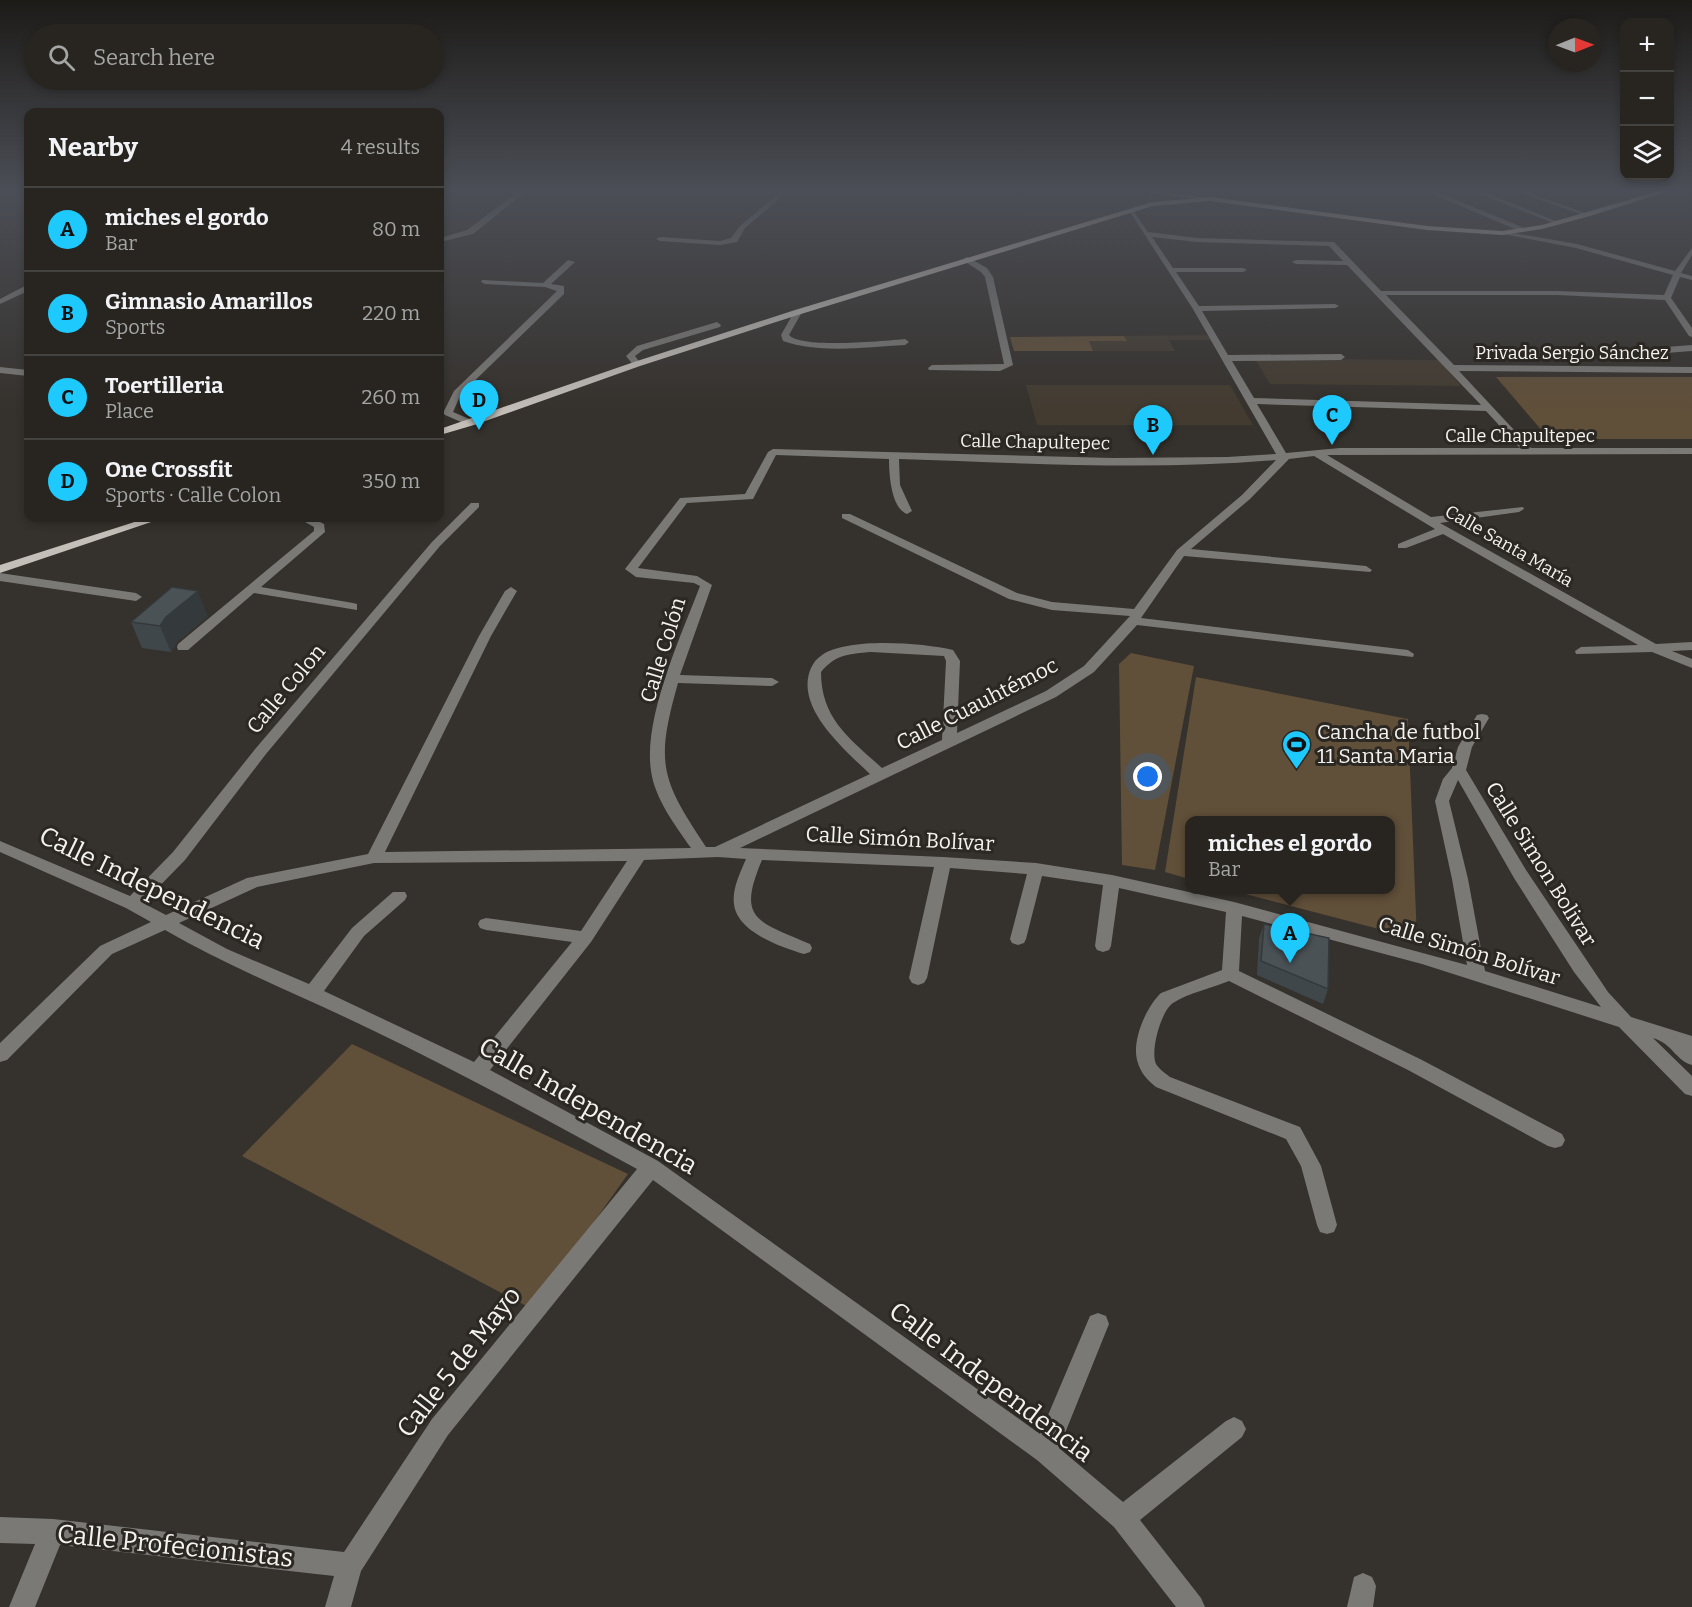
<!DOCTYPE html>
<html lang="en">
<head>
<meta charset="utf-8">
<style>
  body { margin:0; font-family:Bitter,serif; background:#34312e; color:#f1f3f6 }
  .controls { position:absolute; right:18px; top:18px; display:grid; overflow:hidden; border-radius:12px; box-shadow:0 3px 9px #0003 }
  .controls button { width:54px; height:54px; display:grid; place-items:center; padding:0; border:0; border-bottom:2px solid #44423f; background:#282521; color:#f1f3f6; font:30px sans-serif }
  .compass { position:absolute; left:1548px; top:18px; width:54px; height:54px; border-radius:50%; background:#282521; box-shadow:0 3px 9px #0003; rotate:89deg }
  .you { position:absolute; left:1148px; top:777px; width:21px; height:21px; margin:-15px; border:4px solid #fff; border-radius:50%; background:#1a73e8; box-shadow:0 0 0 9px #1a73e833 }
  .badge { display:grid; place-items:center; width:39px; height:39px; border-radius:50%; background:#1dc9fd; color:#111; font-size:20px; font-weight:700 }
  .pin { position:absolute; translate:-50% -50px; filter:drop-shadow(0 2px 3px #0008) }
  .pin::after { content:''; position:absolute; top:32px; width:21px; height:18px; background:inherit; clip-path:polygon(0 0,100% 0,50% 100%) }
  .popup { position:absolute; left:1185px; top:816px; width:210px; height:78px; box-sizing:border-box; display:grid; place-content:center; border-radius:12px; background:#282521; filter:drop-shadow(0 2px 4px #0005); font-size:20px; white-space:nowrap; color:#a5a5a5 }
  .popup b { font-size:22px; color:#f1f3f6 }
  .popup::after { content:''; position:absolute; left:50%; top:100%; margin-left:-12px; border:12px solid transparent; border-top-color:#282521 }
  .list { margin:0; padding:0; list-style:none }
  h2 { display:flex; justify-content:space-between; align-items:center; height:78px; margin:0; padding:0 24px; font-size:26px }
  h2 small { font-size:20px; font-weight:400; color:#a5a5a5 }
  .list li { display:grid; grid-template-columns:39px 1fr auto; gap:18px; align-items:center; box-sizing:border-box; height:84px; padding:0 24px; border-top:2px solid #44423f }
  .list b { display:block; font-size:22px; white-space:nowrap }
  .list p { margin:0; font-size:20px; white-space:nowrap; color:#a5a5a5 }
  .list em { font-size:20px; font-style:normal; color:#a5a5a5 }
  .icon { flex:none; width:33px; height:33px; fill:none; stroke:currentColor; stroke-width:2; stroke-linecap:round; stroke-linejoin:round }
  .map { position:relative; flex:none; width:1692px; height:1607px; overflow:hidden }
  .search { position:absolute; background:#282521; box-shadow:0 3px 9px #0003; left:24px; top:24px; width:420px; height:66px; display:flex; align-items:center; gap:15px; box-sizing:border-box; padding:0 21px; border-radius:33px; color:#a5a5a5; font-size:22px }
  .panel { position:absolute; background:#282521; box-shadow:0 3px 9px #0003; left:24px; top:108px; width:420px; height:414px; border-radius:12px }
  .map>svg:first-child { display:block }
  .built { fill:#433b30 }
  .green { fill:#604f39 }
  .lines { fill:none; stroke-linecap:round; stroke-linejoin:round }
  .minor { fill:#7b7976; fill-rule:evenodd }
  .major { fill:#c4bfb9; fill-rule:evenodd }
  .wall { fill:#40474a }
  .shaded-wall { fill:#34393c }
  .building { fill:#4a5256; stroke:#34393c; stroke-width:1.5 }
  .labels { text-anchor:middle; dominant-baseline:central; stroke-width:6; stroke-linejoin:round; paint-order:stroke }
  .far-street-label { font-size:18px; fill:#f4f2ee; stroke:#2b2722 }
  .street-label { font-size:21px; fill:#f4f2ee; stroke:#2b2722 }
  .poi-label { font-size:21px; fill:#f4f2ee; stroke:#2b2722; text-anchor:start }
  .near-street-label { font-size:26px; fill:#f4f2ee; stroke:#2b2722 }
</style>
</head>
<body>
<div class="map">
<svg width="1692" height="1607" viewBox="0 0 1692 1607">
  <rect width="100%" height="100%" fill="#35312c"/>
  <g class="built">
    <polygon points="1211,335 1214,340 1169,340 1175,351 1014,351 1010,337"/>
    <polygon points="1255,359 1439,360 1461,386 1270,384"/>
    <polygon points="1026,385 1230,385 1253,425 1037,425"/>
  </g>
  <g class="green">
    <polygon points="1124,336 1127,341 1089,341 1093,351 1014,351 1010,337"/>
    <polygon points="1496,377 1692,377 1692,439 1549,439"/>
    <polygon points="1131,653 1194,666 1155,870 1122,865 1119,664"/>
    <polygon points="1196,677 1408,719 1417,939 1230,890 1390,890 1390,820 1190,820 1189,879 1165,872"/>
    <polygon points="352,1044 628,1174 532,1309 242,1156"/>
  </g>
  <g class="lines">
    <g class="minor">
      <polygon points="523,188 530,188 473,234 440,242 440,238 467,230"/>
      <polygon points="785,188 792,188 745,228 737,242 720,245 660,241 656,239 660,237 720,241 731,238 740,226"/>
      <polygon points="1119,188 1138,188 1213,199 1210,201"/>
      <polygon points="1418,188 1427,188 1529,230 1522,232"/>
      <polygon points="1464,188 1473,188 1561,223 1556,224"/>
      <polygon points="1506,188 1515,188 1591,215 1586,216"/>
      <path d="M 1128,209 L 1132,209 L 1148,232 L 1197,238 L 1334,242 L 1381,291 L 1557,291 L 1664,295 L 1673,275 L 1576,248 L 1498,233 L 1502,231 L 1577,244 L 1675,271 L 1692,248 L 1692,255 L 1681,273 L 1692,276 L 1692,280 L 1680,277 L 1671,298 L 1692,328 L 1692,337 L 1689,336 L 1665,300 L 1557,295 L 1386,295 L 1454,365 L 1692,367 L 1692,373 L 1459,371 L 1531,448 L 1692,448 L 1692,454 L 1327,455 L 1431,517 L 1523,507 L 1524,509 L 1519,512 L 1440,523 L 1656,644 L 1692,642 L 1692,650 L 1672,651 L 1692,659 L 1692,668 L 1652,652 L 1576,654 L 1575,651 L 1581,647 L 1638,645 L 1443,534 L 1406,548 L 1398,548 L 1398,544 L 1435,529 L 1314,456 L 1289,459 L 1250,499 L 1191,549 L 1366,566 L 1372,570 L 1370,572 L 1184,556 L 1141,618 L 1408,650 L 1414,654 L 1413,657 L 1137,625 L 1094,672 L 1056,697 L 740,848 L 943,857 L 1036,863 L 1112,875 L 1234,902 L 1467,965 L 1452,879 L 1435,801 L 1443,779 L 1452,768 L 1458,747 L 1477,715 L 1482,714 L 1487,715 L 1489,718 L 1472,747 L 1466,770 L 1526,870 L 1608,992 L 1631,1017 L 1692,1036 L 1692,1065 C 1675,1060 1673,1044 1653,1038 L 1692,1076 L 1692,1096 L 1685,1094 L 1619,1027 L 1422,964 L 1242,916 L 1239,971 L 1422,1060 L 1562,1134 L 1565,1140 L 1562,1146 L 1555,1148 L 1548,1146 L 1408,1070 L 1229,981 C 1212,988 1188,993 1173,1003 C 1161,1011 1150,1051 1156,1064 C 1159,1069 1165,1073 1170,1077 L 1300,1127 L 1321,1166 L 1337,1225 L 1334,1232 L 1327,1234 L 1320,1232 L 1317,1225 L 1301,1166 L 1286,1139 L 1156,1087 C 1147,1080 1140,1072 1137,1060 C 1132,1040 1146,1007 1161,993 L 1222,970 L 1226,912 L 1119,888 L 1111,946 L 1109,950 L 1103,952 L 1097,950 L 1095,946 L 1103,885 L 1042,876 L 1026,939 L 1024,943 L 1018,945 L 1012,943 L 1010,939 L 1027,874 L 950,868 L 927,978 L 924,983 L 918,985 L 912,983 L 909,978 L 934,867 L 762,860 C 736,921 758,921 810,944 L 812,948 L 810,952 L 804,954 C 781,947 737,932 734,904 C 732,889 740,873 746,859 L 718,857 L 644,860 L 591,942 L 490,1070 L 658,1161 L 1040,1434 L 1090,1316 L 1098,1313 L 1106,1316 L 1109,1324 L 1059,1448 L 1123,1502 L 1226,1421 L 1234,1417 L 1242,1421 L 1246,1429 L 1242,1437 L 1140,1520 L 1201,1598 L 1205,1607 L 1176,1607 L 1114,1527 L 1037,1460 L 653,1180 L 448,1435 L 361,1571 L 351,1607 L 325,1607 L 334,1576 L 60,1545 L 35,1607 L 9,1607 L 35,1544 L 0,1543 L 0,1517 L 53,1519 L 344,1552 L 432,1419 L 637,1169 C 549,1121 461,1073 370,1029 C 302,996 231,968 165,930 L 112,954 L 7,1060 L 0,1062 L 0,1043 L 100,946 L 151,922 L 126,908 L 0,852 L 0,841 L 130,896 L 173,852 L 256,748 L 432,542 L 471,503 L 479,503 L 479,507 L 440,546 L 266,754 L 185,860 L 143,903 L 166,915 L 247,878 L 368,854 L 479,636 L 505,591 L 511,587 L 517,591 L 491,636 L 385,852 L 691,848 C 675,825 655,799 651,771 C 643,718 681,636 700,586 L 694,583 L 636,577 L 625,569 L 680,498 L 745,494 L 768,452 L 773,449 L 1113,458 L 1227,457 L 1276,454 L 1193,309 ZM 1152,237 L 1197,242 L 1329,246 L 1343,261 L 1296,260 L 1292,262 L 1296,264 L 1347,265 L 1481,405 L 1254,398 L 1232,361 L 1341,360 L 1345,357 L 1341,354 L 1228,355 L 1202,311 L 1335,308 L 1339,306 L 1335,304 L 1199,306 L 1176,272 L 1243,272 L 1247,270 L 1243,268 L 1173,268 ZM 1257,404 L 1486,411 L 1520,448 L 1340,448 L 1286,453 ZM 776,455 L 889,459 C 889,474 891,508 907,514 L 912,511 L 900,485 L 899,459 C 1023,463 1153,471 1276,460 L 1242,495 L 1177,550 L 1134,609 L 1052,602 L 1017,593 L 850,514 L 842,514 L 842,518 L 1009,599 L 1052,610 L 1130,616 L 1084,666 L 1046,691 L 957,733 L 960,661 L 953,650 C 922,643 849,637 822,655 C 810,663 806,678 808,691 C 812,722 849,754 870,774 L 715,847 L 706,847 C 661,779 655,764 678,683 L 772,686 L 779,682 L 772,678 L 680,675 L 712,585 L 697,576 L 638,568 L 687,503 L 753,499 ZM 871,652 L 944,656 L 946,661 L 942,740 L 882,768 C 850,739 821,719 821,672 C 836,654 849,654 871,652 ZM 1458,780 L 1514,878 L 1574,972 L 1601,1007 L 1485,971 L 1468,879 L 1449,801 ZM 627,861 L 581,931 L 486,918 L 480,920 L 478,924 L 480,928 L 486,930 L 572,942 L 474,1062 L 324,991 L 364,936 L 405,900 L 407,896 L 405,892 L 393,892 L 352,928 L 309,984 L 227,949 L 179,923 L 257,887 L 374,863 Z"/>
      <polygon points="967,257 987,268 993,277 1013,365 1000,371 929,370 928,368 932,365 1004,364 985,277 981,272 964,261 963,259"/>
      <polygon points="568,260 575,262 551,284 564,286 564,294 461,394 453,412 474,421 474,425 468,425 445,415 443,413 454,391 557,291 545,287 485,284 481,282 482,280 543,283"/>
      <polygon points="25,286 28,286 28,291 0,304 0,299"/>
      <path d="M 798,310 L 802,312 L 789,335 C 801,349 884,341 905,339 L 909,342 L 905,345 C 865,347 821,354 783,341 L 781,335 L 794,312 Z"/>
      <polygon points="717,322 721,325 720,327 643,350 635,356 641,364 640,366 634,366 626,356 637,346"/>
      <polygon points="1692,345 1692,351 1653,354 1649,351 1653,348"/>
      <polygon points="0,367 28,370 28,376 0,373"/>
      <polygon points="298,518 312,518 324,524 325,532 261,587 353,603 357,604 357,610 254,593 188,650 178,650 177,647 178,644 314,531 314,527"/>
      <polygon points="0,573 136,593 142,597 136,601 0,581"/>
      <polygon points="1363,1573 1372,1577 1376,1586 1373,1607 1347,1607 1354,1577"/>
    </g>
    <g class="major">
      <polygon points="1669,188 1679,188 1590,216 1542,229 1502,235 1427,230 1210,201 1153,206 801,314 640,366 474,425 440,435 440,429 634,362 795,310 1152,202 1210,197 1427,226 1502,231 1542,225"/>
      <polygon points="147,518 163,518 0,573 0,565"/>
    </g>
  </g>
  <g class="wall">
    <polygon points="208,616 177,642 171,652 142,648 131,622"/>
    <polygon points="1264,924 1328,989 1323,1004 1257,975 1259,938"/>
  </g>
  <polygon class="shaded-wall" points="198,591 208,616 177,642 171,652 160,626 166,617"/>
  <g class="building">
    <polygon points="172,587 198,591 166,617 160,626 131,622"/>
    <polygon points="1264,924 1329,938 1328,989 1261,961"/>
  </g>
  <linearGradient id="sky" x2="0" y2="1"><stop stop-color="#1d1b18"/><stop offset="0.46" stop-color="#4b4e56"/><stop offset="1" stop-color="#4b4e56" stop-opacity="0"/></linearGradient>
  <rect width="1692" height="413" fill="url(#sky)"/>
  <defs>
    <symbol id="stadium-pin" viewBox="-11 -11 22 30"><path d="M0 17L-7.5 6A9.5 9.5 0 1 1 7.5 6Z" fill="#1dc9fd" stroke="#2b2722"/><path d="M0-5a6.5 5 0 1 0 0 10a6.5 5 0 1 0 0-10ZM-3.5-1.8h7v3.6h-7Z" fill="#111"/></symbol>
  </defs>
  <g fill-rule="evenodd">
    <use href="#stadium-pin" x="1280" y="728" width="33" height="45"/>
  </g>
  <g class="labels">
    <g class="far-street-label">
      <text x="1572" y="353">Privada Sergio Sánchez</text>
      <text x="1520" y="436">Calle Chapultepec</text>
      <text transform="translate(1035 442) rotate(1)">Calle Chapultepec</text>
      <text transform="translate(1509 546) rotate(30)">Calle Santa María</text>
    </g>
    <g class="street-label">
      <text transform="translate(663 650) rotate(-73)">Calle Colón</text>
      <text transform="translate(286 689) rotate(-50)">Calle Colon</text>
      <text transform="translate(977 704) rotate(-27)">Calle Cuauhtémoc</text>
      <text transform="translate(900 839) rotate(3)">Calle Simón Bolívar</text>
      <text transform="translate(1541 864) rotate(58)">Calle Simon Bolivar</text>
      <text transform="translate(1469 951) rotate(17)">Calle Simón Bolívar</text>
    </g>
    <g class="poi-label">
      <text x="1317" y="732">Cancha de futbol<tspan x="1317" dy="24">11 Santa Maria</tspan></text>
    </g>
    <g class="near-street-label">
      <text transform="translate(152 888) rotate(26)">Calle Independencia</text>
      <text transform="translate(588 1106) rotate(30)">Calle Independencia</text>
      <text transform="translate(459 1362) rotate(-52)">Calle 5 de Mayo</text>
      <text transform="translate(991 1382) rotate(37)">Calle Independencia</text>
      <text transform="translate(175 1546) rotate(6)">Calle Profecionistas</text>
    </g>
  </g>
</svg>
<div class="controls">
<button>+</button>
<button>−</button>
<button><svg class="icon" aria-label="layers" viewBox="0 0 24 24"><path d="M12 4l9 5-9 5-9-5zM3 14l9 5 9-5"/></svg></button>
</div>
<svg class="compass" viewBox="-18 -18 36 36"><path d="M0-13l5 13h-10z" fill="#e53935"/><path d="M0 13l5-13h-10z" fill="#a5a5a5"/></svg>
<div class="you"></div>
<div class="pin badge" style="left:1290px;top:963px">A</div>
<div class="popup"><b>miches el gordo</b>Bar</div>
<div class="pin badge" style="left:1153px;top:455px">B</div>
<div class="pin badge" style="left:1332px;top:445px">C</div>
<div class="pin badge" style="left:479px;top:430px">D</div>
<div class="search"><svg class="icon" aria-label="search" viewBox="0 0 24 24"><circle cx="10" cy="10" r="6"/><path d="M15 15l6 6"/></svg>Search here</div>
<section class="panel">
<h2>Nearby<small>4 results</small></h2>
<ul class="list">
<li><span class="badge">A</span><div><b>miches el gordo</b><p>Bar</p></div><em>80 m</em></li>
<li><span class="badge">B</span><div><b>Gimnasio Amarillos</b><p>Sports</p></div><em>220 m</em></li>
<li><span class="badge">C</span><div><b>Toertilleria</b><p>Place</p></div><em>260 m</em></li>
<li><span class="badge">D</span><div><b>One Crossfit</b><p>Sports · Calle Colon</p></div><em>350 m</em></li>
</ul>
</section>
</div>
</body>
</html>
